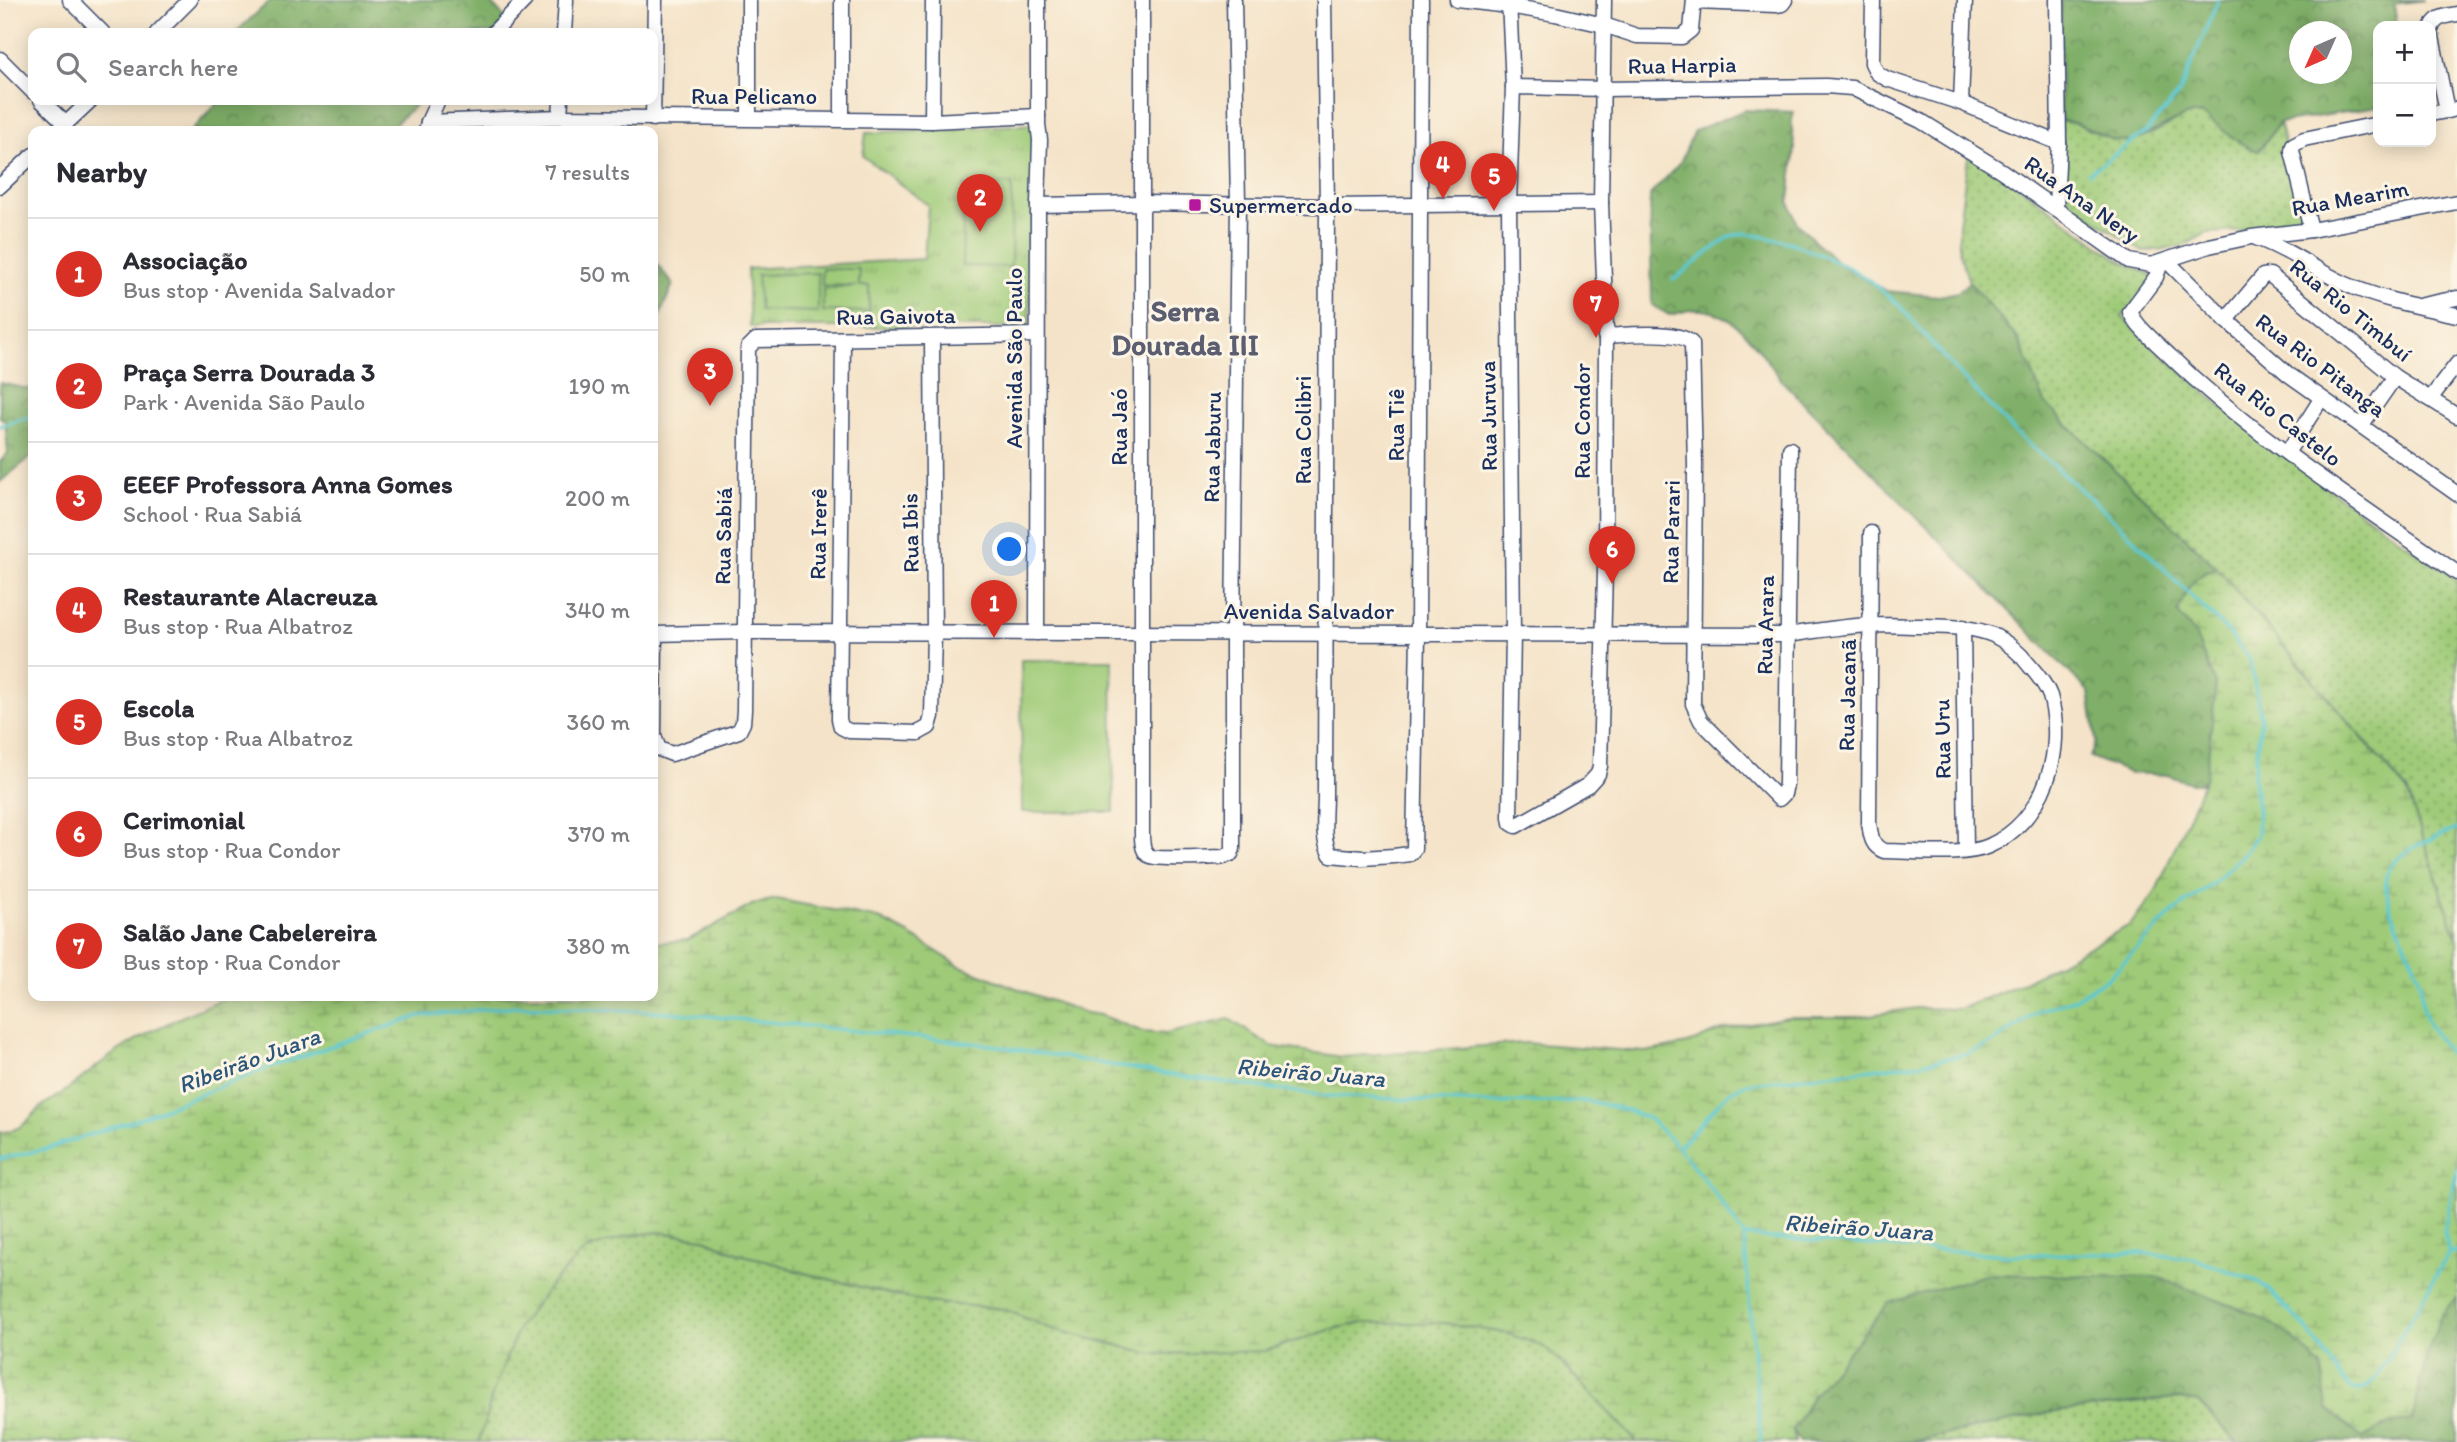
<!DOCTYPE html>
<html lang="en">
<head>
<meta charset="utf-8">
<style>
  body { margin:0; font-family:Itim,sans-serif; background:#f2f2f3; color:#2b2b33 }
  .controls { position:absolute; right:21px; top:21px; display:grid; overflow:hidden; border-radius:14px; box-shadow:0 4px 18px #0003 }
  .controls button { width:63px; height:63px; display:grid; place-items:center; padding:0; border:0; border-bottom:2px solid #e1e1e2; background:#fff; color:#2b2b33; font:35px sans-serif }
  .compass { position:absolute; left:2289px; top:21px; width:63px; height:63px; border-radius:50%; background:#fff; box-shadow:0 4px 18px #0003; rotate:225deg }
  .you { position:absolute; left:1010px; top:550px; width:24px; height:24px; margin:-18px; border:5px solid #fff; border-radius:50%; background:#1a73e8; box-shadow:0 0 0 10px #1a73e833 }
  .badge { display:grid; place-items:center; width:46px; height:46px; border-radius:50%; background:#d93025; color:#fff; font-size:23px; font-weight:700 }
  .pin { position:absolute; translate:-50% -58px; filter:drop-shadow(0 2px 4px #0008) }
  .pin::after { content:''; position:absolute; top:37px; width:24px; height:21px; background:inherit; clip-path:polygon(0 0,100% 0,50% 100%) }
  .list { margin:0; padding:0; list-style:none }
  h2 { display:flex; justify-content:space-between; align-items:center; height:91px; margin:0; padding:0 28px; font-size:30px }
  h2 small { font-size:23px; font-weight:400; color:#7c7c81 }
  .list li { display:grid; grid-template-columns:46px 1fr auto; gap:21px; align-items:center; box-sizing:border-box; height:112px; padding:0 28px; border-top:2px solid #e1e1e2 }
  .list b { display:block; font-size:26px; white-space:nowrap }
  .list p { margin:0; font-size:23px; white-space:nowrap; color:#7c7c81 }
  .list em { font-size:23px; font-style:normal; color:#7c7c81 }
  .icon { flex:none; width:38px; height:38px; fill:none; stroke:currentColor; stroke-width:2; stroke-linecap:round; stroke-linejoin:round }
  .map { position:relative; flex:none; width:2457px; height:1442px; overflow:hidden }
  .search { position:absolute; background:#fff; box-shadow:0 4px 18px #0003; left:28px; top:28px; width:630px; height:77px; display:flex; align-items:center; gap:18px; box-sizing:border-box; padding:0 24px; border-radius:14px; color:#7c7c81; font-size:26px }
  .panel { position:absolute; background:#fff; box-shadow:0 4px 18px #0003; left:28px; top:126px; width:630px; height:875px; border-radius:14px }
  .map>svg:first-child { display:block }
  .grass { fill:url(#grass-dots); stroke:#5d7d6b; stroke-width:2 }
  .forest { fill:url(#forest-crowns); stroke:#4d6f63; stroke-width:2; fill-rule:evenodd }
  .wetland { fill:url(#wetland-marsh); stroke:#5d7d6b; stroke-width:2 }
  .park { fill:url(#park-tufts); stroke:#5d7d6b; stroke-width:2 }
  .pitch { fill:#9fcb78; stroke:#5d7d6b; stroke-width:2 }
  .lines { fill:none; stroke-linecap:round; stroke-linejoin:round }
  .stream { stroke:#5bc8d0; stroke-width:3.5 }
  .minor-casing { stroke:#3c4a6e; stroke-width:17 }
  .minor { stroke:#fff; stroke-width:14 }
  .poi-dot { fill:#b5179e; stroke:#fcf5e5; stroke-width:2.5 }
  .labels { text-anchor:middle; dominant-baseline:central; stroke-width:6; stroke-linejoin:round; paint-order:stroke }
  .street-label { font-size:23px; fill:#1b2f5e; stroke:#fcf5e5 }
  .poi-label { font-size:23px; fill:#1b2f5e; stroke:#fcf5e5; text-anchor:start }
  .water-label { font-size:24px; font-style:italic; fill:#2b557a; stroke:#fcf5e5 }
  .district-label { font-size:30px; font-weight:bold; fill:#5b5d70; stroke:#fcf5e5 }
</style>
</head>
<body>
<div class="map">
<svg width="2457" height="1442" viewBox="0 0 2457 1442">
  <defs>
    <pattern id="grass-dots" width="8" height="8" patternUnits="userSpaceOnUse" patternTransform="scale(1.75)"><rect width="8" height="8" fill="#9fcb78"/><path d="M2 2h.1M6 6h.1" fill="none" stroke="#81a566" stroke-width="1.8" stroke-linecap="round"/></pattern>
    <pattern id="forest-crowns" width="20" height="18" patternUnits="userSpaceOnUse" patternTransform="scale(1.75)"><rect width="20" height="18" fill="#7faf68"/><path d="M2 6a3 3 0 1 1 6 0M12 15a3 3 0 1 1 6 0" fill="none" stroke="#678f59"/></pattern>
    <pattern id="wetland-marsh" width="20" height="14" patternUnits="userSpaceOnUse" patternTransform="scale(1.75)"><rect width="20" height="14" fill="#9fcb78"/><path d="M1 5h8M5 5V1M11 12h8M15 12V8" fill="none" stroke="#81a566"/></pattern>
    <pattern id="park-tufts" width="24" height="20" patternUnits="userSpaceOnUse" patternTransform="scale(1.75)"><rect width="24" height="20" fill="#9fcb78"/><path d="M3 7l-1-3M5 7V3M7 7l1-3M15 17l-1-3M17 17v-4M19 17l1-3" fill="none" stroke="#81a566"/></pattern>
  </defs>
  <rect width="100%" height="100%" fill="#fcf5e5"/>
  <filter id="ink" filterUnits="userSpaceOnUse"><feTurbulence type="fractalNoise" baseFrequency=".0143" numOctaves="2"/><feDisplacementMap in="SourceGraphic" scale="14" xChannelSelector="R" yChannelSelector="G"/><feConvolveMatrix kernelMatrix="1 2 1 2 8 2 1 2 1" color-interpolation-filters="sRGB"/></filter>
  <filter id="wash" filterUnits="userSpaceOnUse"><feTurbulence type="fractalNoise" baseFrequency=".00686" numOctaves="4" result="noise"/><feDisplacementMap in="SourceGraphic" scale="28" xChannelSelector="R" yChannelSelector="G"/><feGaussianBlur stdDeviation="1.57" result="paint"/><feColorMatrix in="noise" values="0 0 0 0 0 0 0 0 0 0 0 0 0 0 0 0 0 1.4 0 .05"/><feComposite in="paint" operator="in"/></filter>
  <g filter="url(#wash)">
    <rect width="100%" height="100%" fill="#f4e3c8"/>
    <g class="grass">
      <polygon points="2202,114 2260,150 2279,123 2307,226 2207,233 2183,246 2143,252 2069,202 2060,120 2078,124 2113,140 2151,134 2185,116"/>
      <polygon points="1969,149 2116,258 2155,277 2122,317 2219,405 2323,485 2457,580 2457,939 2407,790 2219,570 2045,403 2018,339 1969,282 1959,252 1959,225"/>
      <polygon points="659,1232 703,1238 739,1254 769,1261 800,1272 894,1295 926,1302 1004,1309 1049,1328 1153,1354 1265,1351 1332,1329 1362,1323 1444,1323 1506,1333 1541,1345 1558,1359 1637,1442 479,1442 493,1392 519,1326 554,1281 585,1250 627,1236"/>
      <polygon points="2175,1398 2198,1402 2237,1442 1912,1442 2047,1413"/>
    </g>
    <g class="forest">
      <polygon points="271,0 488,0 508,21 494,33 235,33"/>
      <path d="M 2061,0 L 2424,0 L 2394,4 L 2397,26 L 2378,26 L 2378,107 L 2279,123 L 2258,151 C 2237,145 2221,127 2202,114 L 2185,116 L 2132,142 L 2113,140 L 2078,124 L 2060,120 ZM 2300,32 L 2342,32 L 2342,74 L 2300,74 Z"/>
      <polygon points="220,100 421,100 390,128 390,131 191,131"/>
      <path d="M 1745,110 L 1794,112 L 1791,124 L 1795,148 L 1789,201 L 1797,223 L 1820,247 L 1848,270 L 1886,291 L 1939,296 L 1958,292 L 1969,282 L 2018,339 L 2045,403 L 2217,568 L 2205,571 L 2178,613 L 2195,634 L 2216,684 L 2206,777 L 2202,783 L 2191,783 L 2167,775 L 2130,773 L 2090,757 L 2096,742 L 2089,692 L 1783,382 C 1761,353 1734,305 1691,310 C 1684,311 1676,314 1669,315 L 1652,305 L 1650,195 L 1680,163 L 1694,131 Z"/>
      <polygon points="653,260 673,284 653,332"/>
      <polygon points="0,383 33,390 33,455 0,482 0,462 8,453 5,421 0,417"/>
      <polygon points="1988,1274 2158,1277 2256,1315 2291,1335 2322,1367 2327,1408 2362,1438 2391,1423 2412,1420 2427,1353 2441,1316 2457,1296 2457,1442 2237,1442 2198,1402 2175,1398 2047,1413 1912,1442 1800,1442 1793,1430 1812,1396 1888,1303"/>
    </g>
    <path class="wetland" d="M 2217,568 L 2407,791 L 2457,939 L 2457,1296 L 2441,1316 L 2427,1353 L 2412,1421 L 2391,1423 L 2362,1438 L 2327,1408 L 2322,1367 L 2291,1336 L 2256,1315 L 2158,1277 L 1988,1274 L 1888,1303 L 1812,1396 L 1793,1430 L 1795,1442 L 1637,1442 L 1558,1359 L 1541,1345 L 1506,1333 L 1444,1323 L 1362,1323 L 1332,1329 L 1265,1351 L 1153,1354 L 1049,1328 L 1004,1309 L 926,1302 L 894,1295 L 800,1272 L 769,1261 L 739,1254 L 703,1238 L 659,1232 L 627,1236 L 585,1250 L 554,1281 L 519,1326 L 493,1392 L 479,1442 L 0,1442 L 0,1132 C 26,1132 29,1114 48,1102 C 74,1088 94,1066 118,1051 C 153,1028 192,1012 230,996 L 653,996 L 653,943 L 688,940 L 754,904 L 776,899 L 879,919 L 909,934 L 960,966 L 1034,995 L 1086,1013 L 1100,1015 L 1143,1032 L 1165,1034 L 1229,1019 L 1271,1046 L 1342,1057 L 1524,1043 L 1645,1052 L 1688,1044 L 1725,1029 L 1788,1017 L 1858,1017 L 1916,1008 L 1961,1009 L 2024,982 L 2130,925 L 2155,893 L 2206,777 L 2216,684 L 2195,634 L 2178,613 C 2185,591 2192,575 2217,568 Z"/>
    <polygon class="park" points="1038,124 1029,327 750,327 747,269 924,259 928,205 863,156 866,133"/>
    <g class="pitch">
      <polygon points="1012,184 1011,267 962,266 964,186"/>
      <polygon points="822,269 859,269 859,286 869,286 869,312 823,311 823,289 856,286 822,285"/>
      <polygon points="818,273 818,312 760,310 757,275"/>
      <polygon points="1021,660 1112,660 1114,812 1022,812"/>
    </g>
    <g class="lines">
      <g class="stream">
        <polyline points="2089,173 2147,131 2180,92 2218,0"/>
        <polyline points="1673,280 1730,236 1746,233 1792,243 1850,268 1869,280 1899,305 1946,360 2017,434 2106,512 2225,629 2250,659 2261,718 2254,777 2258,809 2257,835 2244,854 2212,884 2172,913 2107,979 2074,999 2040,1010 1994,1042 1966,1054 1924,1063 1744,1084 1728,1093 1679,1147"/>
        <polyline points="0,426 33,416"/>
        <path d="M 2457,829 C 2437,836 2399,850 2388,870 C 2376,893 2412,953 2419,977 C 2423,993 2420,1010 2429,1025 C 2437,1038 2448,1051 2457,1064"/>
        <polyline points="0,1159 46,1149 135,1120 265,1069 419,1016 517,1006 669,1012 991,1045 1177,1076 1327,1096 1487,1103 1588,1101 1626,1110 1650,1119 1678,1147 1713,1191 1744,1236"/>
        <polyline points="1744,1236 1761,1442"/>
        <path d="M 1745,1236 L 2009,1255 L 2142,1253 L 2194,1259 L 2257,1281 L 2270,1291 L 2305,1327 L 2347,1385 C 2363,1397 2370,1385 2380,1372 L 2449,1253 L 2457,1251"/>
        <polyline points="2449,1253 2444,1231 2457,1169"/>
      </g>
    </g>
  </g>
  <g filter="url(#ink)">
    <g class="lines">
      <defs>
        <g id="minor">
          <polyline points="70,0 103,33"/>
          <polyline points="842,0 842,119"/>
          <path d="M 1142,0 L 1142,828 C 1142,836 1141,850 1148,855 C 1156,861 1210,857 1223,857 L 1231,854 L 1233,849 L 1233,633 L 1238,203 L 1234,0"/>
          <path d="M 1324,0 L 1327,206 L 1325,796 C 1325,813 1321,841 1331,855 L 1362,858 L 1394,856 L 1410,854 L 1414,849 L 1418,634 L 1421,0"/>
          <polyline points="1457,0 1509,6 1555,14 1604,25 1637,36 1682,37 1691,30 1694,0"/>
          <polyline points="1509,0 1513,87 1509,204 1513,632 1510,817 1511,823 1516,826 1588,785 1598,774 1600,766 1605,572 1606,328 1601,203 1604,0"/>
          <polyline points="1873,0 1872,63 1877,73 1887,79 1961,103 2059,143"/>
          <polyline points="1694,2 1776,5 1782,4 1785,0"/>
          <path d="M 2431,31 C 2433,17 2445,16 2457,14"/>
          <polyline points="2431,32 2447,111"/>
          <polyline points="157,33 190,0"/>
          <polyline points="493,33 525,0"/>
          <polyline points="564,33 566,0"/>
          <polyline points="0,59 33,92"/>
          <polyline points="1513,87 1604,89 1826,86 1852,88 1921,121 2002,171 2129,261 2151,265 2209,246 2251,237 2311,230 2457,202"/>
          <polyline points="41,100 66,124"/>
          <polyline points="1961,103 1965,0"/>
          <polyline points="2431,114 2457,109"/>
          <polyline points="560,117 561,100"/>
          <polyline points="749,118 749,0"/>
          <polyline points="653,119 655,0"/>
          <polyline points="932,121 933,0"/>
          <polyline points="428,122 560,117 932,121 1038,116"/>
          <polyline points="58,131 91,100"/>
          <polyline points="426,131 428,122 438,100"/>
          <polyline points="0,186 33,155"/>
          <polyline points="1038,205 1143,203 1327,206 1601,203"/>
          <polyline points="2056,207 2059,143 2057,0"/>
          <polyline points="2311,230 2292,151 2293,145 2304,139 2378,124"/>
          <path d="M 2256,238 C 2289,249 2316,271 2348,285 C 2382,300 2421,307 2457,315"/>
          <polyline points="2167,261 2226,320 2288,374 2457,494"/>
          <path d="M 2161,263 L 2156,277 L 2130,312 C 2138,329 2157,343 2170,356 C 2256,439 2360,504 2457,573"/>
          <polyline points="2422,305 2457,298"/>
          <polyline points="2226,320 2263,276 2270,275 2395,377 2457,416"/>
          <path d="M 1605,336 C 1625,335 1681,329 1692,344 L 1695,465 L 1693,704 L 1701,721 L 1779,799 L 1784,794 L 1786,784 L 1790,449"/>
          <polyline points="843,340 839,719 841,727 849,731 918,733 929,727 932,716 934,634 932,338"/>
          <polyline points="2430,399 2457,364"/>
          <polyline points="2361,426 2395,377"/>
          <polyline points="2287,453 2321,399"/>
          <polyline points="1963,627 1966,851"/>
          <polyline points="1037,633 1038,205 1040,140 1038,124 1038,0"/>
          <path d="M 653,634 L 745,632 L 1787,635 C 1815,631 1844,626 1872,625 C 1889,625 1907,626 1925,626 C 1948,627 1971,626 1993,635 C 2007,642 2020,653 2029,665 C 2037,674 2046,685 2050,696 C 2066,751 2044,821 1989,846 C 1965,857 1912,851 1884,851 C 1871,846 1871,835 1869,823 L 1871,533"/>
          <polyline points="655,634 654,736 659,749 672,754 739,731 743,723 744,710 748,348 756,340 1037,335"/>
        </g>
      </defs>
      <use href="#minor" class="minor-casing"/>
      <use href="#minor" class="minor"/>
    </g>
  </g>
  <rect class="poi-dot" x="1188" y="198" width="14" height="14" rx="3.5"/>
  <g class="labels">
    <g class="street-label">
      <text transform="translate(1682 65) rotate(-1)">Rua Harpia</text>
      <text x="754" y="96">Rua Pelicano</text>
      <text transform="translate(2350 198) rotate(-10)">Rua Mearim</text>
      <text transform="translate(2082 199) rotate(35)">Rua Ana Nery</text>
      <text transform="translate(2351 310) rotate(39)">Rua Rio Timbuí</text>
      <text transform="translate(896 316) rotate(-1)">Rua Gaivota</text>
      <text transform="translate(1014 358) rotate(-90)">Avenida São Paulo</text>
      <text transform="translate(2321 365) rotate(37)">Rua Rio Pitanga</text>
      <text transform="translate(2278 414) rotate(38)">Rua Rio Castelo</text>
      <text transform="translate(1488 416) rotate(-91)">Rua Juruva</text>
      <text transform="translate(1582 421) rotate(-90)">Rua Condor</text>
      <text transform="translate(1396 425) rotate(-90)">Rua Tiê</text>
      <text transform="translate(1119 427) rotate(-90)">Rua Jaó</text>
      <text transform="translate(1303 430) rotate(-90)">Rua Colibri</text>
      <text transform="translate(1212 447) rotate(-89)">Rua Jaburu</text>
      <text transform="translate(1671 532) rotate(-89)">Rua Parari</text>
      <text transform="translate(910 533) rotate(-91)">Rua Ibis</text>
      <text transform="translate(818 534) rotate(-89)">Rua Irerê</text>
      <text transform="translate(723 536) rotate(-89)">Rua Sabiá</text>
      <text x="1309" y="611">Avenida Salvador</text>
      <text transform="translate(1765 625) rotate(-89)">Rua Arara</text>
      <text transform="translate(1847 695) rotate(-89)">Rua Jacanã</text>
      <text transform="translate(1942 739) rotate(-91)">Rua Uru</text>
    </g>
    <g class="poi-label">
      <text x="1209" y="205">Supermercado</text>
    </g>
    <g class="water-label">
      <text transform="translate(249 1060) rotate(-20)">Ribeirão Juara</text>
      <text transform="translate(1311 1072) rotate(5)">Ribeirão Juara</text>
      <text transform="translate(1859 1227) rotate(4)">Ribeirão Juara</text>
    </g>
    <g class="district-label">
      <text x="1185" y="310">Serra<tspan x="1185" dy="34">Dourada III</tspan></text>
    </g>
  </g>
</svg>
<div class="controls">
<button>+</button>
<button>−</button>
</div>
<svg class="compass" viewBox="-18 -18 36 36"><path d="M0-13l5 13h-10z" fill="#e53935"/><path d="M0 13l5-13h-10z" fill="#7c7c81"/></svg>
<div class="you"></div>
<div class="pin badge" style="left:994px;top:638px">1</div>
<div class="pin badge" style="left:980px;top:232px">2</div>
<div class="pin badge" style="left:710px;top:406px">3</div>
<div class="pin badge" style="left:1443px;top:199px">4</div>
<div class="pin badge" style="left:1494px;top:211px">5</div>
<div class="pin badge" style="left:1612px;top:584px">6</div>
<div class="pin badge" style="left:1596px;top:338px">7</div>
<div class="search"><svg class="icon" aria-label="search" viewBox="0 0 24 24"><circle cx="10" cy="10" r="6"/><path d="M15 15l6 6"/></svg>Search here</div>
<section class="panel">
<h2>Nearby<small>7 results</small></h2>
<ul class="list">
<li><span class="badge">1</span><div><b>Associação</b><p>Bus stop · Avenida Salvador</p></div><em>50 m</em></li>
<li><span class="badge">2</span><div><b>Praça Serra Dourada 3</b><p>Park · Avenida São Paulo</p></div><em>190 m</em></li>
<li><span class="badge">3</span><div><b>EEEF Professora Anna Gomes</b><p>School · Rua Sabiá</p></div><em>200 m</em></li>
<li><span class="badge">4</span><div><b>Restaurante Alacreuza</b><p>Bus stop · Rua Albatroz</p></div><em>340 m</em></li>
<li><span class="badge">5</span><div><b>Escola</b><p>Bus stop · Rua Albatroz</p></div><em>360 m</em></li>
<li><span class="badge">6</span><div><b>Cerimonial</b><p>Bus stop · Rua Condor</p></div><em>370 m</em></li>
<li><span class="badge">7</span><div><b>Salão Jane Cabelereira</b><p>Bus stop · Rua Condor</p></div><em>380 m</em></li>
</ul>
</section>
</div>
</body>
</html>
